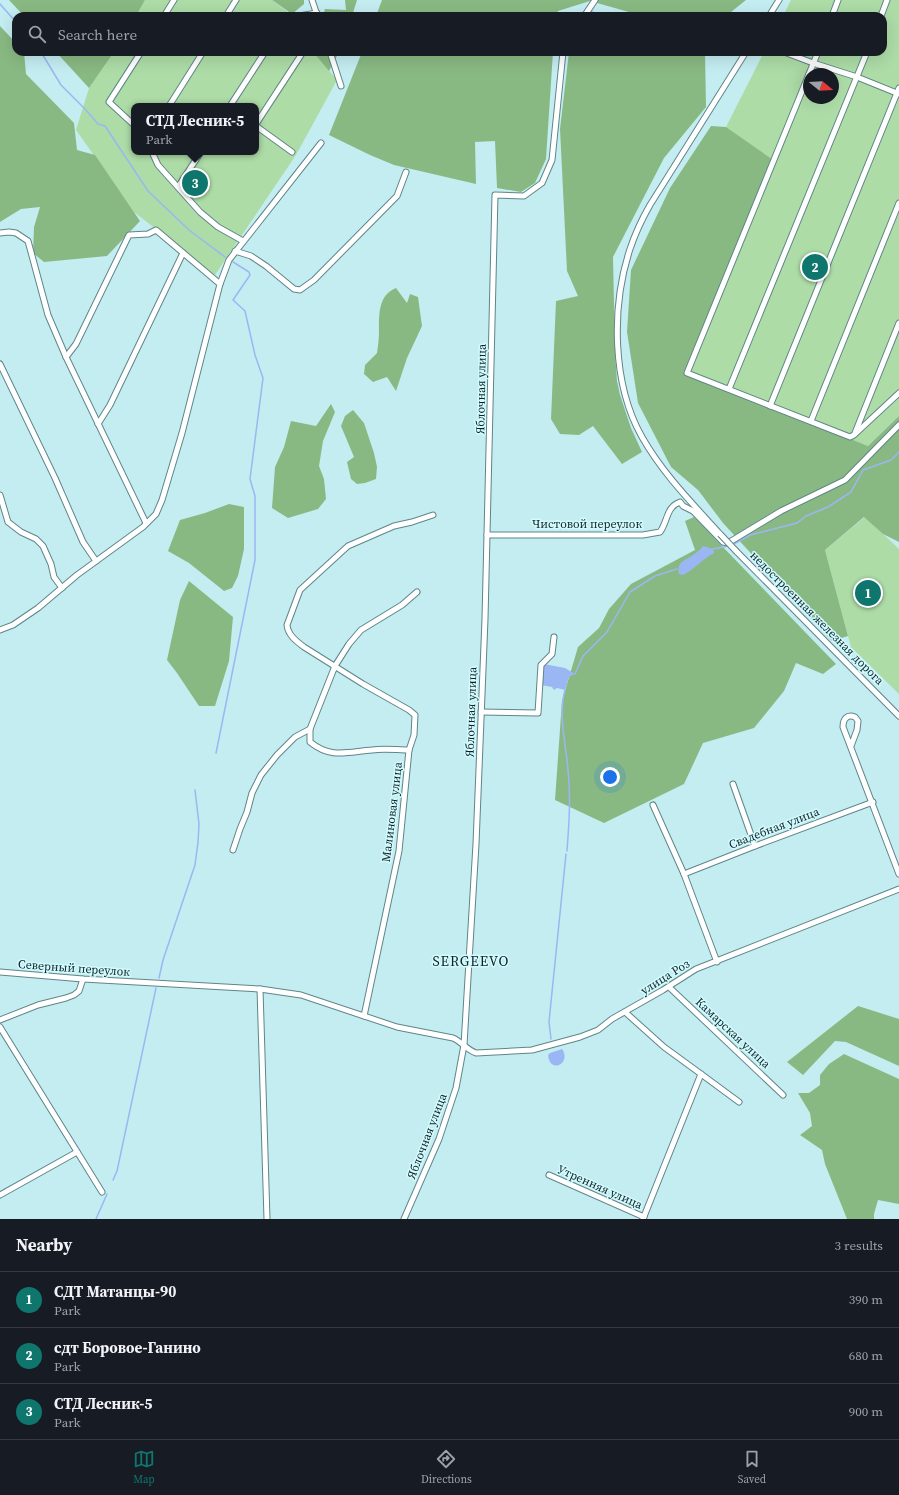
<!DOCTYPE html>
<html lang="en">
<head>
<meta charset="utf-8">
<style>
  body { margin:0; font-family:"Source Serif 4",serif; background:#242831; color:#f1f3f6 }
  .compass { position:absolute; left:803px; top:68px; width:36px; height:36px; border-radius:50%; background:#171b24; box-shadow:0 4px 16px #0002; rotate:108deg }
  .you { position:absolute; left:610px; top:777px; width:14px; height:14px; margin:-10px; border:3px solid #fff; border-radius:50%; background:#1a73e8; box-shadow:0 0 0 6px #1a73e833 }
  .badge { display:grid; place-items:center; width:26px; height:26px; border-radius:50%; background:#0f766e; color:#fff; font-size:13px; font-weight:700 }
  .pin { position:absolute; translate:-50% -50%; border:2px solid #fff; box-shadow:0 1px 4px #0006 }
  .popup { position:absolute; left:131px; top:103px; width:128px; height:52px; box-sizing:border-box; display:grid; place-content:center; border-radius:8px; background:#171b24; filter:drop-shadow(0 1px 3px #0005); font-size:13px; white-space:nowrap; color:#9ea1a6 }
  .popup b { font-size:15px; color:#f1f3f6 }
  .popup::after { content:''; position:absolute; left:50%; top:100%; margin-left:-8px; border:8px solid transparent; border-top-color:#171b24 }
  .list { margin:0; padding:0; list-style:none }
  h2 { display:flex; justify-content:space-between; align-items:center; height:52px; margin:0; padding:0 16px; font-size:17px }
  h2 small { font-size:13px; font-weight:400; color:#9ea1a6 }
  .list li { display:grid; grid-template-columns:26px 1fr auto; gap:12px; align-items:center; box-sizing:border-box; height:56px; padding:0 16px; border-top:1px solid #363941 }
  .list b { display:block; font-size:15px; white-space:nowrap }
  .list p { margin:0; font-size:13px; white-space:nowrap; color:#9ea1a6 }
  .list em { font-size:13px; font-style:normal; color:#9ea1a6 }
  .icon { flex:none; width:22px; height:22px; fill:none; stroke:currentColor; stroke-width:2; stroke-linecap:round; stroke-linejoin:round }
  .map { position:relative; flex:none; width:899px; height:1219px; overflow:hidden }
  .search { position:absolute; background:#171b24; box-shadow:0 4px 16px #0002; left:12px; right:12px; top:12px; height:44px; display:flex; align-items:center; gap:10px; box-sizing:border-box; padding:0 14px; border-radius:12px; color:#9ea1a6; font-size:15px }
  .sheet { height:220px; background:#171b24 }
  nav { display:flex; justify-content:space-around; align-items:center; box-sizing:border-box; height:56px; border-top:1px solid #363941; background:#171b24; font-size:11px; color:#9ea1a6 }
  nav a { display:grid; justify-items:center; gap:2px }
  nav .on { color:#0f766e }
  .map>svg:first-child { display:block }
  .green { fill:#addca7; fill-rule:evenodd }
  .forest { fill:#89b983 }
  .water { fill:#9bb7f3 }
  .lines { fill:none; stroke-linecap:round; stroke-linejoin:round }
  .stream { stroke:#9bb7f3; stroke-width:1.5 }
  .street-casing { stroke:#5f8589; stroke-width:7 }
  .street { stroke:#fff; stroke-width:5 }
  .street-bridge-casing { stroke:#5f8589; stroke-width:7; stroke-linecap:butt }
  .street-bridge { stroke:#fff; stroke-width:5 }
  .labels { text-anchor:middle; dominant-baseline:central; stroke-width:3; stroke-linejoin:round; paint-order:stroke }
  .street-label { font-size:12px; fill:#122224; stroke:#d1fbff }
  .quarter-label { font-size:14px; letter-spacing:1px; fill:#122224; stroke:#d1fbff }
</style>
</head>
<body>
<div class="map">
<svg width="899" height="1219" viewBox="0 0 899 1219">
  <rect width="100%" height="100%" fill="#c4edf1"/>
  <g class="green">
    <polygon points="145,0 272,0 293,16 136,16"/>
    <path d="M 791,0 L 899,0 L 899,416 L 868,446 L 685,373 L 775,162 L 726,127 L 764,52 L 883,52 L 883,16 L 783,16 ZM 809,74 L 833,74 L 833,98 L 809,98 Z"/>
    <path d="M 114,52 L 313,52 L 337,80 L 296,155 L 215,275 L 134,212 L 76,130 L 89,88 ZM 134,106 L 256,106 L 256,152 L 134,152 Z"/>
    <polygon points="865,517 899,549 899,694 851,647 825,550"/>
  </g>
  <g class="forest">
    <polygon points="9,0 145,0 136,16 24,16"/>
    <polygon points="272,0 304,0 304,4 292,14"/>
    <polygon points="345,0 357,0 352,16 323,16 325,9 346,10"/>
    <polygon points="382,0 746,0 726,16 643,16 590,1 558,11 557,16 376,16"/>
    <polygon points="0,26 16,43 16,52 24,52 26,74 74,123 77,150 95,155 140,221 107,256 44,262 33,253 34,227 40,207 21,209 0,222"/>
    <polygon points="56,52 114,52 89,88"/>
    <polygon points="313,52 339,52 329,71"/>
    <polygon points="362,52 553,52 546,159 535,183 521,192 497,188 495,141 475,142 476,184 394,165 370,155 329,135"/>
    <polygon points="569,52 705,52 706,107 664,158 613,257 615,352 617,381 620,395 631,428 642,452 622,464 593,426 579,435 560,434 551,419 556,301 578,296 567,271 560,129"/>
    <polygon points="711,126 726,127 776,162 685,372 868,446 899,416 899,542 883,534 864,517 825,550 848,636 832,641 723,523 698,490 671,467 638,403 627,332 631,270 670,188"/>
    <path d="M 396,288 L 407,303 L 410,294 L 418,297 L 422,326 L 407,358 L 396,391 L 387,377 L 373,382 L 364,374 L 365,365 L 377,353 C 378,346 379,339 379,331 C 379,315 378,295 396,288 Z"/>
    <polygon points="331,404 335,412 323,441 319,466 324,479 326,499 318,509 288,518 272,508 275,467 284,447 291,421 316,426"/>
    <polygon points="353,410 364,423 374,453 377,467 376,479 365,483 357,484 351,479 347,462 354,457 341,426 345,416"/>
    <polygon points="229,504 244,507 244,549 238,576 232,588 224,591 189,563 168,551 180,520 205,513"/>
    <polygon points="694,517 836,664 823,674 796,663 784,691 754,728 703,743 684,784 604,823 555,800 562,701 578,647 599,628 609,609 631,584 695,550 685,521"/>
    <polygon points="189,581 233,617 229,661 215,706 199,706 177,673 167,660 180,600"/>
    <polygon points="858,1006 899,1019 899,1066 846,1042 835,1041 803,1075 787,1062"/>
    <polygon points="844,1054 899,1079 899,1204 878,1200 874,1214 874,1219 847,1219 825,1164 822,1150 800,1135 812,1126 810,1113 798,1093 809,1093 820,1085 820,1075 829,1064"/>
  </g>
  <g class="water">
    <path d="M 703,546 L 713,549 L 714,553 C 702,559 695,569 683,575 L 679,574 C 676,561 687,560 696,553 C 698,551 701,549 703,546 Z"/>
    <polygon points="544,664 565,668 575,674 569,677 565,690 557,688 554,690 552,687 541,685"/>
    <path d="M 562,1049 C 572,1063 550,1075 548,1055 L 550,1053 Z"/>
  </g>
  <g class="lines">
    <g class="stream">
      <polyline points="0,4 16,22"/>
      <polyline points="41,52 61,85 86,110 98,124 105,126 148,191 189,230 225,257"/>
      <polyline points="732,545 750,535 797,523 806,516 828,507 851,492 863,470 891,460 899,452"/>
      <polyline points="713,549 729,546"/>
      <polyline points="575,674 583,656 607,632 630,592 655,576 677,569"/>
      <path d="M 565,690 C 558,716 566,744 568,770 C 571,797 569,824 567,851"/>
      <polyline points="216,753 255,560 255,496 250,479 263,378 255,355 245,311 233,300 250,275 249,272 233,262"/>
      <polyline points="159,978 163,960 195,865 198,842 199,824 195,790"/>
      <polyline points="551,1039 549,1022 566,854"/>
      <polyline points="113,1180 117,1171 156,988"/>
      <polyline points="96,1219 107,1194"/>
    </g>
    <defs>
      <g id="street">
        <polyline points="312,0 317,15"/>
        <polyline points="585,15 595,0"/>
        <polyline points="164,16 174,0"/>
        <polyline points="226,16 236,0"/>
        <polyline points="299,16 317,13"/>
        <polyline points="578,16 590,15 599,16"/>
        <polyline points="769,16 779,0"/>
        <polyline points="832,16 838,0"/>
        <polyline points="881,16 887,0"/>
        <polyline points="330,52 341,86"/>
        <polyline points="784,52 813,63 857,77 899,94"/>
        <polyline points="809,74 687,373 850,437 854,435 899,393"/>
        <polyline points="809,74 818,52"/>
        <polyline points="169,106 203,52"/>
        <polyline points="230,106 265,52"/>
        <polyline points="256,124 303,52"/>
        <polyline points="134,125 109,102 141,52"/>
        <polyline points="256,126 292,152"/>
        <polyline points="152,152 158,165 200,212 218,227 243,241"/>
        <polyline points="178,187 201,152"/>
        <polyline points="0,233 9,232 16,233 28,241 48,315 66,357 146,523"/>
        <polyline points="235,251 251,256 266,266 294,289 300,290 314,280 397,196 406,172"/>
        <polyline points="66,357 76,344 129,235 148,234 156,230 220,284"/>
        <polyline points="0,364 55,478 83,542 96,561"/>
        <polyline points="729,389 867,52"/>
        <polyline points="770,406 899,88"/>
        <polyline points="811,421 899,203"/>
        <polyline points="98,424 110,405 183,253"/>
        <polyline points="855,433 899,323"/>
        <polyline points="0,495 8,522 21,532 36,539 43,546 51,564 54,577 62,588"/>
        <path d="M 720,534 C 692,503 663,474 642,437 C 612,384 611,307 630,249 C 635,234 642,219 650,205 L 746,52"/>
        <path d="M 487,535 L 643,535 L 660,532 C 668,521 666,507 680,502 L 683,506 L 693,511 L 723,542 L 728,543 L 781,511 L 845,480 L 899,425"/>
        <polyline points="737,552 899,716"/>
        <polyline points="0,630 13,625 38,608 77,575 143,527 156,514 162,500 182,433 220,284 229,260 321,143"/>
        <polyline points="481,712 538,713 541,665 552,654 554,637"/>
        <path d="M 851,746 L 857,730 L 858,721 L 855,717 C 847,714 843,719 843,727 L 899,874"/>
        <path d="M 409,750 C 397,750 384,748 372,750 C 347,752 331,759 310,742 L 310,729 L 335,666 L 349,644 L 361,630 L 402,605 L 417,592"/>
        <polyline points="733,784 755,846"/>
        <polyline points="653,805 684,874 717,962"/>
        <polyline points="233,850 240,829 247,812 252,793 261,775 277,755 295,737 310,729"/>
        <polyline points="684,874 755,846 873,802"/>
        <path d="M 0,972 L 83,979 L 260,989 L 301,995 L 397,1027 L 453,1038 C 462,1042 467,1050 476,1053 L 532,1050 L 580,1037 L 598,1030 L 612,1019 L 663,990 L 696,969 L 899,889"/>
        <polyline points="669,987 783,1095"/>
        <polyline points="260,989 267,1219"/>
        <polyline points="625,1012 664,1047 701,1074 643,1219"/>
        <path d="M 364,1016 L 399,851 L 409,750 L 414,735 L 415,715 L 409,710 L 363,684 L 304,647 C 296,641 288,635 287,625 L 300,590 L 348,546 L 394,526 L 412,522 L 433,515"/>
        <polyline points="0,1020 38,1005 66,998 74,995 79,991 83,979"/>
        <polyline points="0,1027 102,1192"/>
        <polyline points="701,1074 739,1102"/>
        <polyline points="549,1175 644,1217"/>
        <polyline points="0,1195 77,1152"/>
        <polyline points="404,1219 439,1139 456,1088 464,1045 476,844 485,619 495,195 524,196 542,183 552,160 563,52"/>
      </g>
    </defs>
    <use href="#street" class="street-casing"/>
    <use href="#street" class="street"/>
    <defs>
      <polyline id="street-bridge" points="720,534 737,552"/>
    </defs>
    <use href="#street-bridge" class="street-bridge-casing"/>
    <use href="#street-bridge" class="street-bridge"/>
  </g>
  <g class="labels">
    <g class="street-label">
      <text transform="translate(481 389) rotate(-89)">Яблочная улица</text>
      <text x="587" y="524">Чистовой переулок</text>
      <text transform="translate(817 618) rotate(45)">недостроенная железная дорога</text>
      <text transform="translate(471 712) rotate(-88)">Яблочная улица</text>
      <text transform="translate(392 812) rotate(-83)">Малиновая улица</text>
      <text transform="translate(774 828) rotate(-21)">Свадебная улица</text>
      <text transform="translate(74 968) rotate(4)">Северный переулок</text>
      <text transform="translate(665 977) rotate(-32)">улица Роз</text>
      <text transform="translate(733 1033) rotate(43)">Камарская улица</text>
      <text transform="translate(427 1136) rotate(-69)">Яблочная улица</text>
      <text transform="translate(600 1187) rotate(24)">Утренняя улица</text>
    </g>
    <g class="quarter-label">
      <text x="471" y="961">SERGEEVO</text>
    </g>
  </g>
</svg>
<svg class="compass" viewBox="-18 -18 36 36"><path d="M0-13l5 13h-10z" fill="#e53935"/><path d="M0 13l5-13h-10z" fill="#9ea1a6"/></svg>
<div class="you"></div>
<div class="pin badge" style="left:868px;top:593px">1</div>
<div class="pin badge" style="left:815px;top:267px">2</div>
<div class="pin badge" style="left:195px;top:183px">3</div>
<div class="popup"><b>СТД Лесник-5</b>Park</div>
<div class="search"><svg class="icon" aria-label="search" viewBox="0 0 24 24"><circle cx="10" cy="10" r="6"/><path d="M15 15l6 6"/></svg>Search here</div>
</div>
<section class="sheet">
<h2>Nearby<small>3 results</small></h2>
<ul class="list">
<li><span class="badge">1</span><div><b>СДТ Матанцы-90</b><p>Park</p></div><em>390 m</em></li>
<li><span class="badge">2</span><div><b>сдт Боровое-Ганино</b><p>Park</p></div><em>680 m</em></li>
<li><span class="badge">3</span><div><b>СТД Лесник-5</b><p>Park</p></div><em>900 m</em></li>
</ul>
</section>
<nav>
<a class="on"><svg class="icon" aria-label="map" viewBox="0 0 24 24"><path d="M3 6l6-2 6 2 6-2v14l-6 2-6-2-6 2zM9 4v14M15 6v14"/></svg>Map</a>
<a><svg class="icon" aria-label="directions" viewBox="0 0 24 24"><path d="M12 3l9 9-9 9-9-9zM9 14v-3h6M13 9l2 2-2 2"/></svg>Directions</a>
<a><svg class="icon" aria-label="saved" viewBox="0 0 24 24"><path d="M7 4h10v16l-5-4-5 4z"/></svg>Saved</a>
</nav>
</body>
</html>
